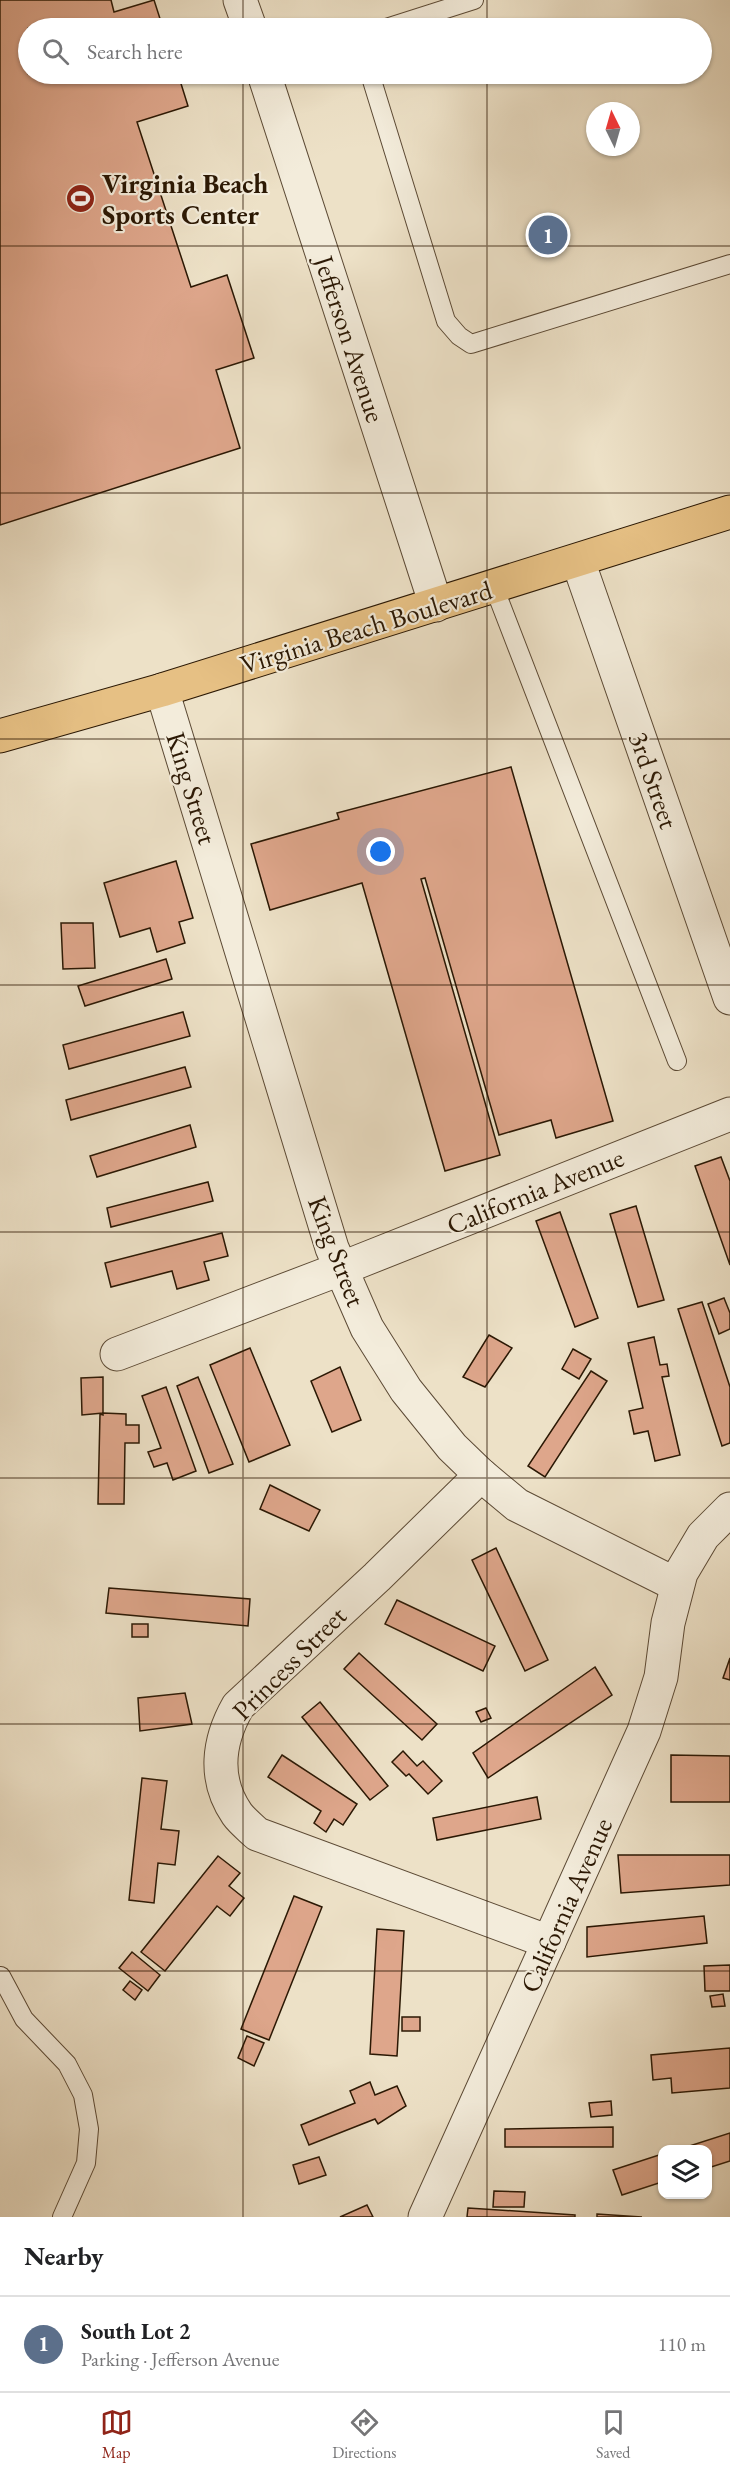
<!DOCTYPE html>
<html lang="en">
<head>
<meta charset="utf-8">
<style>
  body { margin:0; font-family:"EB Garamond",serif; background:#f6f6f6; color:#202124 }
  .controls { position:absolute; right:18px; bottom:18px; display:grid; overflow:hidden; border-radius:12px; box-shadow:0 2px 4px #0004 }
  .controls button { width:54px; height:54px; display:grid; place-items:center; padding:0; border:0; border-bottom:2px solid #e0e0e0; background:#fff; color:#202124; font:30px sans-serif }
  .compass { position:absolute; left:586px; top:102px; width:54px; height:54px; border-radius:50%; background:#fff; box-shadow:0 2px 4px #0004; rotate:355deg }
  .you { position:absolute; left:381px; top:852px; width:21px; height:21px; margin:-15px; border:4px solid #fff; border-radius:50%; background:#1a73e8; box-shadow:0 0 0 9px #1a73e833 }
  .badge { display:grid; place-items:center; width:39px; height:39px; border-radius:50%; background:#8f2418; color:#fff; font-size:20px; font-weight:700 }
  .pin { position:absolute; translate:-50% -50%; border:3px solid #fff; box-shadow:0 2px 6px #0006 }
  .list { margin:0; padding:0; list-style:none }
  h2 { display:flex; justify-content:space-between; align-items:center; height:78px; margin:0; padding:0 24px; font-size:26px }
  h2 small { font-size:20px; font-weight:400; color:#757577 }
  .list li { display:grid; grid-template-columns:39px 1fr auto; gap:18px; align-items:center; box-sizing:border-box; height:96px; padding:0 24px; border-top:2px solid #e0e0e0 }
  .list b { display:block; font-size:22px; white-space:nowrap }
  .list p { margin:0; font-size:20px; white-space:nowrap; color:#757577 }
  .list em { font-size:20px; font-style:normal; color:#757577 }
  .icon { flex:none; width:33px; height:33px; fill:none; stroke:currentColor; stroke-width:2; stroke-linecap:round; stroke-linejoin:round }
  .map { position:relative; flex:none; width:730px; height:2217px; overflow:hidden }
  .search { position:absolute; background:#fff; box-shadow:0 2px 4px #0004; left:18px; right:18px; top:18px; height:66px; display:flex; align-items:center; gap:15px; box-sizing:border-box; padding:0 21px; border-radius:33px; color:#757577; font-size:22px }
  .sheet { height:174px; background:#fff }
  nav { display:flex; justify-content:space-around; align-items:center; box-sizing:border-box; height:84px; border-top:2px solid #e0e0e0; background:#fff; font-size:16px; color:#757577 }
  nav a { display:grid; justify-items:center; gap:3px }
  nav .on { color:#8f2418 }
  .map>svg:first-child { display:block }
  .building { fill:#dea68b; stroke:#2b1804; stroke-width:1.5 }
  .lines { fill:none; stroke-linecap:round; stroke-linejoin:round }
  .service-casing { stroke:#5c4a35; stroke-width:20 }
  .minor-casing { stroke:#5c4a35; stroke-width:35 }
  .primary-casing { stroke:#2b1804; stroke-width:35 }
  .service { stroke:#f3ecdb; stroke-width:18 }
  .minor { stroke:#f3ecdb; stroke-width:33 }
  .primary { stroke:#e6c084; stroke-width:33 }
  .grid { fill:none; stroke:#2b1804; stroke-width:1.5; stroke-opacity:0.55 }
  .labels { text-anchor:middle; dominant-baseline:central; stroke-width:4.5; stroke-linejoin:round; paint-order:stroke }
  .poi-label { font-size:27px; font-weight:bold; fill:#2b1804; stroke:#f3ecdb; text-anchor:start }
  .street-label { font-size:27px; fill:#2b1804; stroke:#f3ecdb }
</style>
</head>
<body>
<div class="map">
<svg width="730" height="2217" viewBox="0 0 730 2217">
  <rect width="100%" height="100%" fill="#ede1c7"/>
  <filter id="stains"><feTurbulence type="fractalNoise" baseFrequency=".00333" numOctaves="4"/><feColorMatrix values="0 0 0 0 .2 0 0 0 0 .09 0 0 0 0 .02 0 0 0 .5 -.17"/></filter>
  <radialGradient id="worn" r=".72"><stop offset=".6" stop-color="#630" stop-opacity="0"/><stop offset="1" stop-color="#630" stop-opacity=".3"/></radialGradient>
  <g class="building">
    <polygon points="0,0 111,0 114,12 154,0 163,28 28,28 28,74 178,74 188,106 137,122 191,287 227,275 254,358 216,370 240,448 0,525"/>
    <polygon points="511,767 613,1121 556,1138 551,1120 499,1135 425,878 421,879 500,1155 445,1171 362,883 270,910 251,844 339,819 337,813"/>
    <polygon points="176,861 193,918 179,922 185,943 157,952 150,928 120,937 104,883"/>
    <polygon points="61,923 93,923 95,968 63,969"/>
    <polygon points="166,959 172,979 85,1006 78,986"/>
    <polygon points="183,1012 190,1036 69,1069 63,1045"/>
    <polygon points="185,1067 191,1087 71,1120 66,1100"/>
    <polygon points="190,1125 196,1147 97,1177 90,1156"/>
    <polygon points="721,1157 730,1181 730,1265 695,1166"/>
    <polygon points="208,1182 213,1201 111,1227 107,1208"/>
    <polygon points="636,1206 664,1300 638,1307 610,1214"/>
    <polygon points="560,1212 598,1318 575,1327 536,1221"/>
    <polygon points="222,1233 228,1256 204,1262 209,1280 177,1289 172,1271 111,1287 105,1263"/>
    <polygon points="724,1298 730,1313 730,1329 719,1334 708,1304"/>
    <polygon points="702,1302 730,1387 730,1443 722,1446 678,1309"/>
    <polygon points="489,1335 512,1348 485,1387 463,1377"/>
    <polygon points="654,1337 660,1365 667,1364 669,1376 662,1377 680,1455 655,1461 648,1431 634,1434 629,1411 643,1408 628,1343"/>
    <polygon points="250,1348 290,1445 249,1462 210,1365"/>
    <polygon points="573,1349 591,1359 579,1379 562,1369"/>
    <polygon points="340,1367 361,1420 332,1432 311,1381"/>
    <polygon points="591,1371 607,1381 545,1477 528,1466"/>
    <polygon points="103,1377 103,1413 82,1415 81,1378"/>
    <polygon points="198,1377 233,1464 209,1473 177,1386"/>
    <polygon points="166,1387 196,1471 173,1480 167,1463 154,1467 148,1452 161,1448 142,1396"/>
    <polygon points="103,1413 126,1414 126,1425 139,1425 139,1443 125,1443 124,1504 98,1504 100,1414 103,1415"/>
    <polygon points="270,1485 320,1510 309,1531 260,1509"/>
    <polygon points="496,1548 548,1660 525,1671 472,1560"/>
    <polygon points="109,1588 250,1599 248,1626 106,1613"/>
    <polygon points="397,1600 495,1646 483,1671 385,1624"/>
    <rect x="132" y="1624" width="16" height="13"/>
    <polygon points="359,1653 437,1724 422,1740 344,1669"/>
    <polygon points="730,1658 730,1680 723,1678"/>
    <polygon points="595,1667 612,1695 488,1778 473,1753"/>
    <polygon points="185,1693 192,1724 140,1731 138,1698"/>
    <polygon points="320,1702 388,1786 370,1800 302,1717"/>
    <polygon points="486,1708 491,1718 481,1722 476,1712"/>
    <polygon points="403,1751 417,1766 423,1761 442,1781 428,1794 409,1774 406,1776 392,1762"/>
    <polygon points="282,1755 357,1804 343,1825 334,1819 326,1832 314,1823 321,1811 268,1777"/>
    <polygon points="671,1755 730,1756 730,1802 671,1802"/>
    <polygon points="142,1778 167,1781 161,1829 179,1831 175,1865 158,1863 154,1903 129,1900"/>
    <polygon points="537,1797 541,1819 437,1840 433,1818"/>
    <polygon points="618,1855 730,1855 730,1885 621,1893"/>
    <polygon points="218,1856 240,1873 229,1886 244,1898 230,1916 217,1906 165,1971 141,1952"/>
    <polygon points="294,1896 322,1907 269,2040 241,2029"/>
    <polygon points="704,1916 707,1943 587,1957 587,1927"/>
    <polygon points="377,1929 404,1931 397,2056 370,2054"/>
    <polygon points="132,1952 160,1975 148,1991 119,1968"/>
    <polygon points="730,1965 730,1991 705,1991 704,1966"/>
    <polygon points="130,1981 142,1990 135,2000 123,1990"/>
    <polygon points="723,1994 725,2006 712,2007 710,1996"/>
    <rect x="402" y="2017" width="18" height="14"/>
    <polygon points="247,2036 264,2043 254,2066 238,2058"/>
    <polygon points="730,2048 730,2088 672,2093 671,2078 653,2080 651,2055"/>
    <polygon points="370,2082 375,2095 397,2086 406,2106 378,2124 375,2119 309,2145 301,2125 355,2103 350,2091"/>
    <polygon points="611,2101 612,2115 591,2117 589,2103"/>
    <polygon points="613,2127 613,2147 505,2147 505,2129"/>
    <polygon points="730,2133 730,2161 708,2168 708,2150 677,2150"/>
    <polygon points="662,2154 662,2182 622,2195 613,2170"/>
    <polygon points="319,2157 326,2175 299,2184 293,2165"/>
    <polygon points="494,2191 525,2192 524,2207 493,2207"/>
    <polygon points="367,2205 373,2217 340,2217"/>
    <polygon points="468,2208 575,2215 575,2217 467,2217"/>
    <polygon points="597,2214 642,2217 597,2217"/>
  </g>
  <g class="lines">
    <defs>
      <g id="service">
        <polyline points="386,28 474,0"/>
        <polyline points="370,74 446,321 459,336 471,344 730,264"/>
        <polyline points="494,587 677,1061"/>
        <polyline points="1,1976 24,2019 67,2064 83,2095 89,2129 86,2163 62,2217"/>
      </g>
      <g id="minor">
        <polyline points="240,0 250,28"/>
        <polyline points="264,74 436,605"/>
        <polyline points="578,561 730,998"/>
        <polyline points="162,690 332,1248 367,1328 406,1390 452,1447 481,1475 517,1505 677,1585"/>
        <polyline points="117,1354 340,1269 730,1114"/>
        <path d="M 481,1475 L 377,1577 L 238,1706 C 218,1741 213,1779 237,1814 C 242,1821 251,1828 257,1834 L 549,1942"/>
        <polyline points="425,2217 644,1731 661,1677 668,1623 681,1573 703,1536 730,1509"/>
      </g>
      <polyline id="primary" points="0,736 162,690 730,512"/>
    </defs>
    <use href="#service" class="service-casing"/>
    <use href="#minor" class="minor-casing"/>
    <use href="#primary" class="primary-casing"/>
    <use href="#service" class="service"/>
    <use href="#minor" class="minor"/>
    <use href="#primary" class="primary"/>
  </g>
  <path class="grid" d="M 243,0 L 243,28M 487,0 L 487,28M 243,74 L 243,2217M 487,74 L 487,2217M 0,246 L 730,246M 0,493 L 730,493M 0,739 L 730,739M 0,985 L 730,985M 0,1232 L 730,1232M 0,1478 L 730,1478M 0,1724 L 730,1724M 0,1971 L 730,1971"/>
  <defs>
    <symbol id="stadium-disc" viewBox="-11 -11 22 22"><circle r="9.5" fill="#8f2418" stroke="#f3ecdb"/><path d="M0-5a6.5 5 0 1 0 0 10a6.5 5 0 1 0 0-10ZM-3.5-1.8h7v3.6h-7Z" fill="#fff"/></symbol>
  </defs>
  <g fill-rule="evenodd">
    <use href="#stadium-disc" x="64" y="182" width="33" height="33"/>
  </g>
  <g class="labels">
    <g class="poi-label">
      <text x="102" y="183">Virginia Beach<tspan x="102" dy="31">Sports Center</tspan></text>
    </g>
    <g class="street-label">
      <text transform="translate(350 339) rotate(72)">Jefferson Avenue</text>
      <text transform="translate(366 627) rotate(-17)">Virginia Beach Boulevard</text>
      <text transform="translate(654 780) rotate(71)">3rd Street</text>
      <text transform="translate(192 788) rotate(73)">King Street</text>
      <text transform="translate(535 1191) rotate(-22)">California Avenue</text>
      <text transform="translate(337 1251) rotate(69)">King Street</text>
      <text transform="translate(289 1663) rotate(-45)">Princess Street</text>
      <text transform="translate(566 1905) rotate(-66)">California Avenue</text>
    </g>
  </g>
  <rect width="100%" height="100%" filter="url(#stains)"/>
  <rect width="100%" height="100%" fill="url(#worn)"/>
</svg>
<div class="controls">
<button><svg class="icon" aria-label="layers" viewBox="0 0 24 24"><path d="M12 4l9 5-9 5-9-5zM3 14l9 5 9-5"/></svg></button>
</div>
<svg class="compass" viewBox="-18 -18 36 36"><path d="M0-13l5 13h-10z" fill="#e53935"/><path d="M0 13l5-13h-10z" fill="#757577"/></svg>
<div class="you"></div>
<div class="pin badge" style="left:548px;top:235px;background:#5c6f8a">1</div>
<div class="search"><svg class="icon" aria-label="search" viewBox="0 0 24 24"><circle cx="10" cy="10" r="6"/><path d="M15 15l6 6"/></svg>Search here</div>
</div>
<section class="sheet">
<h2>Nearby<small></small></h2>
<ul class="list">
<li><span class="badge" style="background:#5c6f8a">1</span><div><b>South Lot 2</b><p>Parking · Jefferson Avenue</p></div><em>110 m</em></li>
</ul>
</section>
<nav>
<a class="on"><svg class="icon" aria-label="map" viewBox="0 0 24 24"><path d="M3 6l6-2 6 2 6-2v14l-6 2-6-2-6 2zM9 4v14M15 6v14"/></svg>Map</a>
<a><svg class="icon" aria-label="directions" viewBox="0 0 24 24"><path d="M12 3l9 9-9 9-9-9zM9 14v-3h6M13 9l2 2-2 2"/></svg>Directions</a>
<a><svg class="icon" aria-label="saved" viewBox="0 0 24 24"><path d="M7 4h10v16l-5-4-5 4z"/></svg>Saved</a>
</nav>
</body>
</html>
